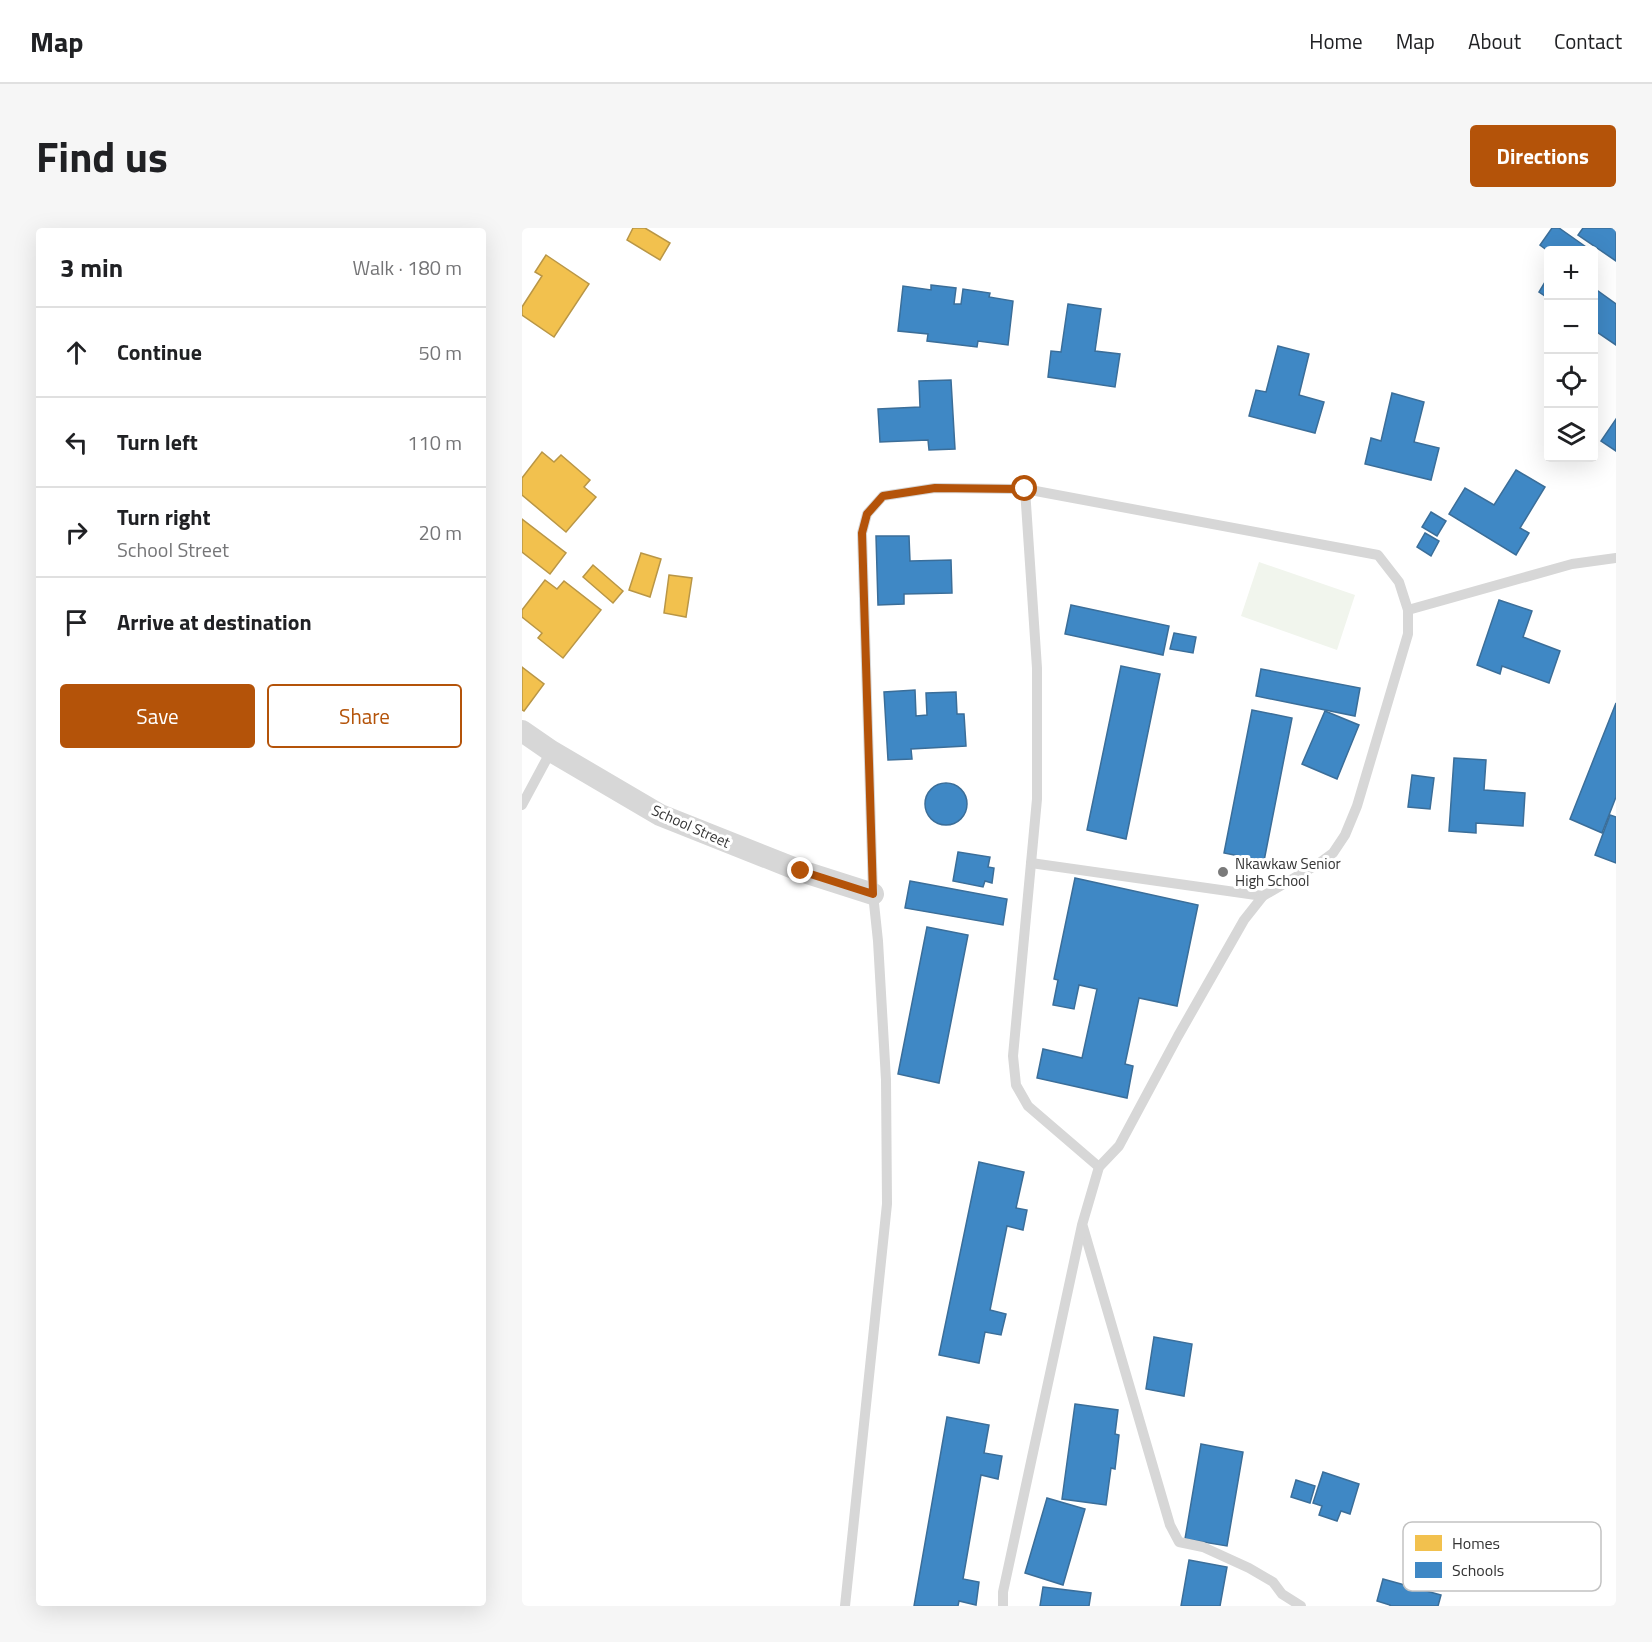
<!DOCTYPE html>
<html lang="en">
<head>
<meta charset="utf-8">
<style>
  body { margin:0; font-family:"Titillium Web",sans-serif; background:#f6f6f6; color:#202124 }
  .controls { position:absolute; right:18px; top:18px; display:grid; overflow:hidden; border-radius:6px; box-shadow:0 6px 24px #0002 }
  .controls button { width:54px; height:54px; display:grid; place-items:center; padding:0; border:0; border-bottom:2px solid #e0e0e0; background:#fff; color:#202124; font:30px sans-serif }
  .stop { position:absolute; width:18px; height:18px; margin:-14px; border:4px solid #b45309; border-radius:50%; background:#fff }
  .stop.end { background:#b45309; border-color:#fff; box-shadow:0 2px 6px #0008 }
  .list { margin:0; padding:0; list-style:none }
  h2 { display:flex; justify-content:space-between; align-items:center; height:78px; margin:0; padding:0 24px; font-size:26px }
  h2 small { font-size:20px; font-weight:400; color:#757577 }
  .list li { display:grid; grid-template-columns:39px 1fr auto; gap:18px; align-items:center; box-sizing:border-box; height:90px; padding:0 24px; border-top:2px solid #e0e0e0 }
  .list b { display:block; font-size:22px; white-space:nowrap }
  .list p { margin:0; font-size:20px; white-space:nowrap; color:#757577 }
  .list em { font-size:20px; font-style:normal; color:#757577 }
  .actions { display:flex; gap:12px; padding:18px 24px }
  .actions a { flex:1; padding:14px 0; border:2px solid #b45309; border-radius:6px; text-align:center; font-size:21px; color:#b45309 }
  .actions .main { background:#b45309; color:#fff }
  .icon { flex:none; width:33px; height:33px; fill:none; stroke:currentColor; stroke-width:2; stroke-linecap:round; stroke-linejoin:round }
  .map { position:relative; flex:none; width:1094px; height:1378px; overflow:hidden; border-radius:6px }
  header { display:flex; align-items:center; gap:36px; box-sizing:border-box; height:84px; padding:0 30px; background:#fff; border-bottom:2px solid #e0e0e0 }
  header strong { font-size:28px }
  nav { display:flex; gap:33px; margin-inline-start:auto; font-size:21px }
  .intro { display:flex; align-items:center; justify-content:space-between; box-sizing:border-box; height:144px; padding:0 36px }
  h1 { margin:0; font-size:42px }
  .button { padding:15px 27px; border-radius:6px; background:#b45309; color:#fff; font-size:21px; font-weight:700 }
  main { display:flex; gap:36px; padding:0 36px }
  aside { flex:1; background:#fff; border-radius:6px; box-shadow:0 6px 24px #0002 }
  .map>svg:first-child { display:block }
  .green { fill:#f1f5ed }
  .homes { fill:#f2c14e; stroke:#b99646; stroke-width:1.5 }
  .schools { fill:#3f88c5; stroke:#3b6e99; stroke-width:1.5 }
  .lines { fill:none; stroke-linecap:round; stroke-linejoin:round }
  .lane { stroke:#d7d7d7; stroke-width:10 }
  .street { stroke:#d7d7d7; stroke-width:22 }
  .route { stroke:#b45309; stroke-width:8 }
  .poi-dot { fill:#7a7a7a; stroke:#fff; stroke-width:2 }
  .labels { text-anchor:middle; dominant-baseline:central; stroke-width:6; stroke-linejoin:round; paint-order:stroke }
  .street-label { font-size:15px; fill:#333; stroke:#fff }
  .poi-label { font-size:15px; fill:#333; stroke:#fff; text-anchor:start }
  .key { fill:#fff; stroke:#c2c2c2; stroke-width:1.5 }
  .key-label { font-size:16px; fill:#333 }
</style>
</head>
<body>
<header>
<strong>Map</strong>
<nav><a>Home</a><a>Map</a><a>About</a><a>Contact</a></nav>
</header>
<div class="intro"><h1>Find us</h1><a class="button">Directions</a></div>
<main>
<aside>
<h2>3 min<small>Walk · 180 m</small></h2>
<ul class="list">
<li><svg class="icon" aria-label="ahead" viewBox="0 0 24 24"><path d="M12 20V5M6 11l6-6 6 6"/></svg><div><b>Continue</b></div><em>50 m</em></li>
<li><svg class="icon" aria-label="left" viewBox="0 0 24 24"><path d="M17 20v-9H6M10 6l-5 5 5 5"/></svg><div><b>Turn left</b></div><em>110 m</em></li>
<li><svg class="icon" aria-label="right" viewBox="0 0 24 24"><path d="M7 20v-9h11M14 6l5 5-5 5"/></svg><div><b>Turn right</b><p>School Street</p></div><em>20 m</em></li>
<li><svg class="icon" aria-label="arrive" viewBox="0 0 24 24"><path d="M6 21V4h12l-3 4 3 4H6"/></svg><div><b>Arrive at destination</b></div></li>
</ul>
<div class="actions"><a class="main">Save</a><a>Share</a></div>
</aside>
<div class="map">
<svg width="1094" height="1378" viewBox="0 0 1094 1378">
  <rect width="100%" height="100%" fill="#fff"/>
  <polygon class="green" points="737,334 833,367 815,422 719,388"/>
  <g class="homes">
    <polygon points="111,0 123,0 148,15 138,32 105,12"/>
    <polygon points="24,27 67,56 32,109 0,87 0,79 20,48 13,44"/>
    <polygon points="20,224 32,234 39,227 68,252 62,259 74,269 44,304 0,267 0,250"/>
    <polygon points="0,291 44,325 28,346 0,324"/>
    <polygon points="119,325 139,331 128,369 107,362"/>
    <polygon points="71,337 101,363 91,375 61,349"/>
    <polygon points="147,347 170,350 164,389 142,385"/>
    <polygon points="23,352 35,361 42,353 79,382 41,430 16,410 20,405 0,389 0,382"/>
    <polygon points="0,439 22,456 2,483 0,482"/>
  </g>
  <g class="schools">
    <polygon points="1030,0 1037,0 1067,21 1026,23 1018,17"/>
    <polygon points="1061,0 1094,0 1094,33 1056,7"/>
    <polygon points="1026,49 1026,70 1017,64"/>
    <polygon points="409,57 434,60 432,76 439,76 441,61 468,65 467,69 491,73 486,117 456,113 455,119 405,113 406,106 376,103 381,58 409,62"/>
    <polygon points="1072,60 1094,76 1094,117 1072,102"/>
    <polygon points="546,76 579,81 573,123 598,126 593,159 526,149 529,123 539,124"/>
    <polygon points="756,118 787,126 777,167 802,174 793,205 727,188 734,162 744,164"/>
    <polygon points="429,152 433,221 407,222 406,212 358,214 356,181 398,179 397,153"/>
    <polygon points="870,165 902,174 892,214 917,220 909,252 843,236 849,210 859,213"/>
    <polygon points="1094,191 1094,223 1079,213"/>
    <polygon points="994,242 1023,259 998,300 1007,305 994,327 927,286 943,260 972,277"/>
    <polygon points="909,284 924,293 915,308 900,299"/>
    <polygon points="903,305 917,313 909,328 895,319"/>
    <polygon points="354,308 387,308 388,333 429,332 430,365 382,366 382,376 356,377"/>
    <polygon points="977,372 1010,383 1001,409 1038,423 1027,455 980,438 978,446 955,437"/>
    <polygon points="549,377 647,398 641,427 543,406"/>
    <polygon points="652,405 674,409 671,425 648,421"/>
    <polygon points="599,438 638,446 604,611 565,602"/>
    <polygon points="739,441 838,460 833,488 734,468"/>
    <polygon points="393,462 394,488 405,487 404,465 434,464 435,486 442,486 444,518 389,521 390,531 366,532 362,464"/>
    <polygon points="1094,475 1094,569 1080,605 1048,591"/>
    <polygon points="730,482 770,490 742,633 702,625"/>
    <polygon points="803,483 837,497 815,551 780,536"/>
    <polygon points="932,530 964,532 962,562 1003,565 1001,598 954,595 954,605 927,603"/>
    <polygon points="890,547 912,550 908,581 886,579"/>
    <circle cx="424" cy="576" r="21"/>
    <polygon points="1088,587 1094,589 1094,635 1073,627"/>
    <polygon points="436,624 468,629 466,639 472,640 470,655 463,653 461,659 431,653"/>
    <polygon points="553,650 676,677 655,778 617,770 603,836 611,838 605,870 515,850 521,821 560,830 575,761 557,757 552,781 531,777 536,752 532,751"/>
    <polygon points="388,653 485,671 481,697 383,680"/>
    <polygon points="405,699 446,707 417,855 376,846"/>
    <polygon points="457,934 502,944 494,980 505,982 501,1002 485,998 468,1082 484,1086 479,1107 463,1104 457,1135 417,1127"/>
    <polygon points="632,1109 670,1116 662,1168 624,1161"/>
    <polygon points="553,1176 596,1182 593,1206 597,1207 593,1241 589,1240 584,1277 540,1271"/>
    <polygon points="425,1189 467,1197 462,1225 480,1228 476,1251 459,1247 441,1351 457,1354 454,1377 437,1373 436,1378 392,1378"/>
    <polygon points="679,1216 721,1224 705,1318 663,1311"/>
    <polygon points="801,1244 837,1256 828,1286 819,1283 815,1293 797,1287 800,1278 791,1275"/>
    <polygon points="774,1252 793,1258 788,1275 769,1269"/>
    <polygon points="525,1270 563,1281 541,1357 503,1345"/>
    <polygon points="667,1332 705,1339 698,1378 659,1378"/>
    <polygon points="861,1351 919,1367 916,1378 868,1378 868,1377 855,1373"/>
    <polygon points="521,1359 569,1365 567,1378 518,1378"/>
  </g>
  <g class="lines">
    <g class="lane">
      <polyline points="503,261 515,440 515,571 491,828 494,857 506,878 577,939"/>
      <polyline points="886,382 1050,336 1094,330"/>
      <polyline points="0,577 29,523"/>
      <polyline points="509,635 741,668"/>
      <polyline points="561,999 648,1297 657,1314 681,1319 727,1340 751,1354 760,1366 779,1378"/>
      <polyline points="323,1378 365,976 364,852 356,713 351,666 340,305 345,286 361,268 413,260 503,261 856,327 877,354 886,382 886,406 835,578 823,607 811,625 796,636 741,668 722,692 656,808 597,918 577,939 560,997 481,1364 481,1378"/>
    </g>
    <polyline class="street" points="0,503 29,523 138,587 279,643 351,666"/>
  </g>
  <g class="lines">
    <polyline class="route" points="279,643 351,666 340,305 345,286 361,268 413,260 503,261"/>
  </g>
  <circle class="poi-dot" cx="701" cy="644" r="6"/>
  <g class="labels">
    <g class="street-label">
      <text transform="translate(169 598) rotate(24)">School Street</text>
    </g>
    <g class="poi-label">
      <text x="713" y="635">Nkawkaw Senior<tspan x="713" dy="17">High School</tspan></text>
    </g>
  </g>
  <rect x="881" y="1294" width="198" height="69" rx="9" class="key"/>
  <rect x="893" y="1307" width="27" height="16" fill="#f2c14e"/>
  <rect x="893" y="1334" width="27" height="16" fill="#3f88c5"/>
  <g class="key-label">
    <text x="930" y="1321">Homes</text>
    <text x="930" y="1348">Schools</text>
  </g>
</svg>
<div class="controls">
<button>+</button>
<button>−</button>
<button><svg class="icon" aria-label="locate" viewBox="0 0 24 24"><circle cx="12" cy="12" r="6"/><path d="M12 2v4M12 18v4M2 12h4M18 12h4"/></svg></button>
<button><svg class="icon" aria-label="layers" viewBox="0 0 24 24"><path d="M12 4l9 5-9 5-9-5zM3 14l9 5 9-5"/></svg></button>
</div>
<div class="stop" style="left:503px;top:261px"></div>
<div class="stop end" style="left:279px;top:643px"></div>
</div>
</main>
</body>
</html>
